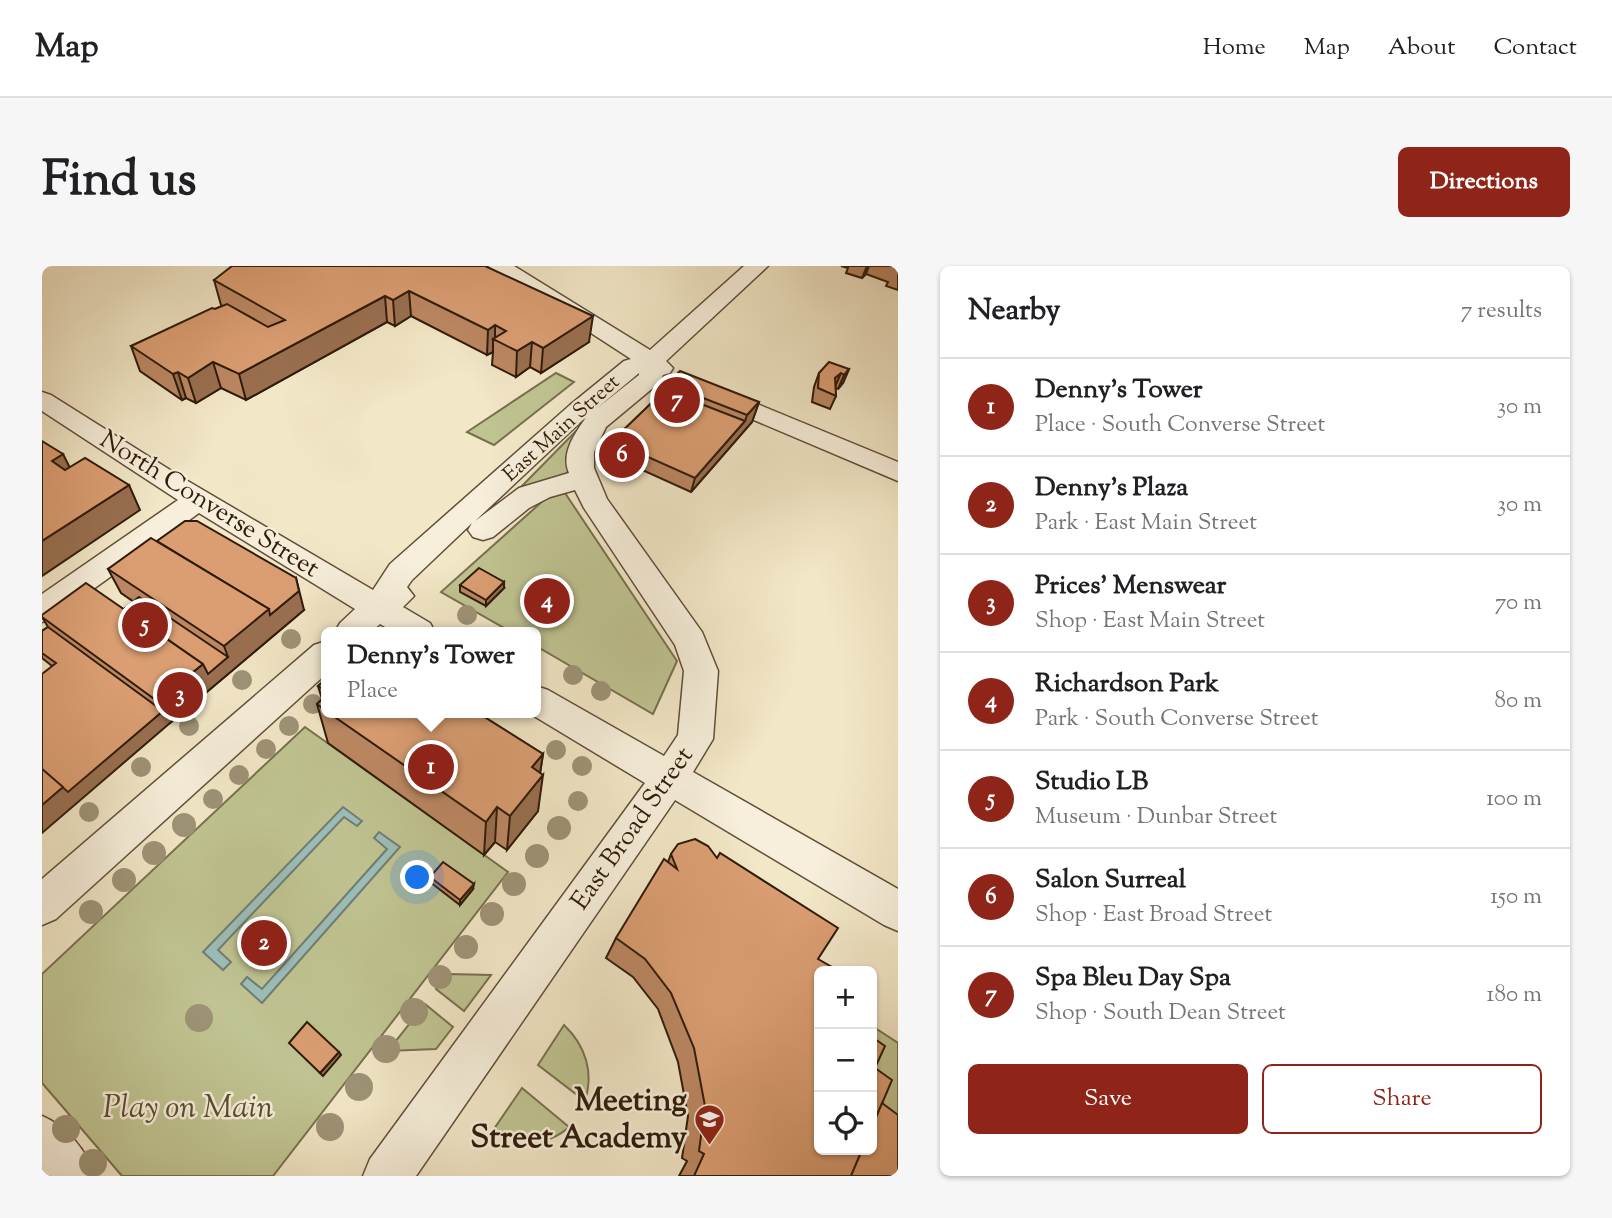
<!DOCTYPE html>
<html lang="en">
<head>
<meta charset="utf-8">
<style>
  body { margin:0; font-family:"Sorts Mill Goudy",serif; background:#f6f6f6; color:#202124 }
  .controls { position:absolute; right:21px; bottom:21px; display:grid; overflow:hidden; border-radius:10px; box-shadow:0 2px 5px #0004 }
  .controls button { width:63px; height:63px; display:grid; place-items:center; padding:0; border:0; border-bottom:2px solid #e0e0e0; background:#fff; color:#202124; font:35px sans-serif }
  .you { position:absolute; left:376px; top:612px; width:24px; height:24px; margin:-18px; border:5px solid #fff; border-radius:50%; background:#1a73e8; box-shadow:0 0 0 10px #1a73e833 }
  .badge { display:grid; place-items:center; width:46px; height:46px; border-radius:50%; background:#8f2418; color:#fff; font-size:23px; font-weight:700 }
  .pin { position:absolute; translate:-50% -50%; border:4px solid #fff; box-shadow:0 2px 7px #0006 }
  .popup { position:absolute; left:279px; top:361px; width:220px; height:91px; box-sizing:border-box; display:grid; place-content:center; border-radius:10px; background:#fff; filter:drop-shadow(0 2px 5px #0005); font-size:23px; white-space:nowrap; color:#757577 }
  .popup b { font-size:26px; color:#202124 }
  .popup::after { content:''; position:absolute; left:50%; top:100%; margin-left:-14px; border:14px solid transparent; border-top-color:#fff }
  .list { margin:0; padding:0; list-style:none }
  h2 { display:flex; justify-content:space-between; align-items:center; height:91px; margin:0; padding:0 28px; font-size:30px }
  h2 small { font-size:23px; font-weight:400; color:#757577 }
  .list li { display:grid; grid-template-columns:46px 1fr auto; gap:21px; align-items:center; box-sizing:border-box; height:98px; padding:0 28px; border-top:2px solid #e0e0e0 }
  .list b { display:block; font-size:26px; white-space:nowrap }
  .list p { margin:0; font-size:23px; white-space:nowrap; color:#757577 }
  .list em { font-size:23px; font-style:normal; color:#757577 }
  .actions { display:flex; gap:14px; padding:21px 28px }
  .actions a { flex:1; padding:16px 0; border:2px solid #8f2418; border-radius:10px; text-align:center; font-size:24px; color:#8f2418 }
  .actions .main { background:#8f2418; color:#fff }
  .icon { flex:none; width:38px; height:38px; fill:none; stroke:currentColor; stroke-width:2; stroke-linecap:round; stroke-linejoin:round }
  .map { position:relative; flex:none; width:856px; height:910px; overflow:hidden; border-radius:10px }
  header { display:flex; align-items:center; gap:42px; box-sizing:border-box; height:98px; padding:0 35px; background:#fff; border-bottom:2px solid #e0e0e0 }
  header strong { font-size:33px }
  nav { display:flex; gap:38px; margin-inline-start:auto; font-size:24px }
  .intro { display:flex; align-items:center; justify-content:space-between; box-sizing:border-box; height:168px; padding:0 42px }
  h1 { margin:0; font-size:49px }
  .button { padding:18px 32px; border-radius:10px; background:#8f2418; color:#fff; font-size:24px; font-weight:700 }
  main { display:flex; gap:42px; padding:0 42px }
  aside { flex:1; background:#fff; border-radius:10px; box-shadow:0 2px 5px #0004 }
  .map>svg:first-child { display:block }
  .green { fill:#c0c492; stroke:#78704e; stroke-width:2 }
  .water { fill:#9cbfba; stroke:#707d74; stroke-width:2 }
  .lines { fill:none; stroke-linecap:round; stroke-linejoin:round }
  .minor-casing { stroke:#604e39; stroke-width:3 }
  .minor { fill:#f7efdb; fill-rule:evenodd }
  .tree { fill:#9e9376 }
  .wall { fill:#bc8863; stroke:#2f1b0a; stroke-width:2 }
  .shaded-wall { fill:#996f50; stroke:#2f1b0a; stroke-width:2 }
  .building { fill:#db9e73; stroke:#2f1b0a; stroke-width:2 }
  .labels { text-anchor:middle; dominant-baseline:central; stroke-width:5; stroke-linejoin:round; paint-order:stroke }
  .far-street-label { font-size:21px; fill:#2f1b0a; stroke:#f7efdb }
  .street-label { font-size:26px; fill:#2f1b0a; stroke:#f7efdb }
  .near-poi-label { font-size:32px; font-weight:bold; fill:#2f1b0a; stroke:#f7efdb; text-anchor:end }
  .near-park-label { font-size:32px; font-style:italic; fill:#5a4e33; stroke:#f7efdb }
</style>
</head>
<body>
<header>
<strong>Map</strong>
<nav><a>Home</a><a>Map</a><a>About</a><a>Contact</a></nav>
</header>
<div class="intro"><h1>Find us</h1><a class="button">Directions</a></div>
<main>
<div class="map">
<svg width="856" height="910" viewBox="0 0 856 910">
  <rect width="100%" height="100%" fill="#f2e7c7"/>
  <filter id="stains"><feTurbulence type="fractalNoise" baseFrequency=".00286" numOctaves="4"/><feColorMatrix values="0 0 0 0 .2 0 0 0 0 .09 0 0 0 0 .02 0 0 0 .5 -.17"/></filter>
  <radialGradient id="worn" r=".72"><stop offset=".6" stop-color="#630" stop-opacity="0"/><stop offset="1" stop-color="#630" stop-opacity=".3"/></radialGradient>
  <g class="green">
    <polygon points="514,107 532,116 452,179 425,166"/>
    <polygon points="536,163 525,208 478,222"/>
    <polygon points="523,227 635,395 611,448 494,380 494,366 469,366 399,326 503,233"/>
    <polygon points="263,461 466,606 231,910 80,910 0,817 0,708"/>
    <polygon points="406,708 449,709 422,745 394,723"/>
    <polygon points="383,738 411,761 394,783 346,785"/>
    <path d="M 522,759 C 544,780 552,807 543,835 L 496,799 Z"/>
    <polygon points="830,760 856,777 856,872 830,854"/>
    <path d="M 480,822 L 527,861 C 504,882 478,878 452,863 Z"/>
  </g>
  <g class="water">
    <polygon points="301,541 320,555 315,560 302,551 176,684 189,696 181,704 161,686"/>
    <polygon points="337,566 358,581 220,737 199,718 205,711 220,723 345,583 332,572"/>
  </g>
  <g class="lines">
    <defs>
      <g id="minor">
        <path d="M 446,0 L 472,0 L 608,84 L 702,0 L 726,0 L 624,95 L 631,102 L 628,107 L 621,109 L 618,116 L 564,161 L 552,186 L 552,202 L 565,233 L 660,366 L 676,405 L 671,473 L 651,506 L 856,623 L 856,665 L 842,659 L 633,534 L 374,910 L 321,910 L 328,893 L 603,517 L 487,447 L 494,447 L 494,420 L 506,424 L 622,490 L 636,469 L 642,405 L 633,379 L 542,242 L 533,224 L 508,231 L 487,242 L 451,271 L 441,274 L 431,271 L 426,264 L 430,257 L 370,314 L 365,321 L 372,330 L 361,341 L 388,357 L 393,366 L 352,366 L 338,358 L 329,366 L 293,366 L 298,357 L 313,343 L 157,247 L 11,352 L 0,356 L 0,328 L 136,234 L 0,145 L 0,126 L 9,129 L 144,214 L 331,324 L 348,298 L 528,139 L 582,95 L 589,93 ZM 597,107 L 597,109 L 554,143 ZM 545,150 C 534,166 518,187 527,207 L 477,222 L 433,255 Z"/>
        <polygon points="669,119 856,196 856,215 660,132 656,127 660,122"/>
        <polygon points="284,375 284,408 14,653 0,659 0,613 272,379"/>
        <path d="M 0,850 C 26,861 44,885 54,910 L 0,910 Z"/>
      </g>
    </defs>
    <use href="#minor" class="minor-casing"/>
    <use href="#minor" class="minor"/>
  </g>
  <g class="tree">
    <circle cx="425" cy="349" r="10"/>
    <circle cx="249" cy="373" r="10"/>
    <circle cx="531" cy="409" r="10"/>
    <circle cx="200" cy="414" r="10"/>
    <circle cx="559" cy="425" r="10"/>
    <circle cx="271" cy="438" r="10"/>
    <circle cx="147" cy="460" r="10"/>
    <circle cx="247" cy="460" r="10"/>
    <circle cx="224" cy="483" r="10"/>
    <circle cx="514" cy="484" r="10"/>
    <circle cx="540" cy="500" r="10"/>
    <circle cx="99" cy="501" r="10"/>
    <circle cx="197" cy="509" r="10"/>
    <circle cx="171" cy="533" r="10"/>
    <circle cx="536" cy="535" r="10"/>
    <circle cx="47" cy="546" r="10"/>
    <circle cx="142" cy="559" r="12"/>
    <circle cx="517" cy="562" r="12"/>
    <circle cx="112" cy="587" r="12"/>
    <circle cx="495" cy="590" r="12"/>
    <circle cx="82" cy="614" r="12"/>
    <circle cx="472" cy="618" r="12"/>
    <circle cx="49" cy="646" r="12"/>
    <circle cx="450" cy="648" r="12"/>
    <circle cx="424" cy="681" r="12"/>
    <circle cx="398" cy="711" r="12"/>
    <circle cx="372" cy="746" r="14"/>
    <circle cx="157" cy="752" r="14"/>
    <circle cx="344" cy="783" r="14"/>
    <circle cx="317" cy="821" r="14"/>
    <circle cx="288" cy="861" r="14"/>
    <circle cx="24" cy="863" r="14"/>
    <circle cx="51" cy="897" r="14"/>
  </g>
  <g class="wall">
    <polygon points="443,0 547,76 499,107 488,101 474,111 450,99 451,86 445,89 369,50 353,60 345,56 204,134 179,122 154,137 144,132 140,134 98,105 89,80 180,40 179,39 172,14"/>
    <polygon points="799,0 856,0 856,24 844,20 846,16 824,8 820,12 804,7 806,2"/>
    <polygon points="807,103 801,117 796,123 793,121 794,130 788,143 770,136 772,121 777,107"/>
    <polygon points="625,118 717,136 710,156 649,226 567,189 570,175 623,124"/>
    <polygon points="115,275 262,344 128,457 10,400 0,392 0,365 6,361 0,351 0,349 82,343 92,336 79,327 66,303"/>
    <polygon points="418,319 462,322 444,340 418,326"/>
    <polygon points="284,413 284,447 436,447 501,488 498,507 496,545 465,584 453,576 442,589 286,477 275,438 280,433 276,420"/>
    <polygon points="629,588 675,592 776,693 777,884 833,802 856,910 637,910 645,895 640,892 646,850 636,796 616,743 591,711 564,692 574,672 626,596"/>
    <polygon points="388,611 431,623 418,639 388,616"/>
  </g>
  <g class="shaded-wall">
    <polygon points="825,0 827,0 824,8 820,12"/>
    <polygon points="367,25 369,50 353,60 351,34"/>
    <polygon points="343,30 345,56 204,134 197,108"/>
    <polygon points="551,50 547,76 499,107 501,82"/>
    <polygon points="453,59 453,74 451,73 451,86 445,89 446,64"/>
    <polygon points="490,76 488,101 474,111 475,85"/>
    <polygon points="171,96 179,122 154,137 146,112"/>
    <polygon points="807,103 801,117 796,123 802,109"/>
    <polygon points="136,106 144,132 140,134 131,108"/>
    <polygon points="799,107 793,121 793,112"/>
    <polygon points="717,136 710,156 649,226 653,212 703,155 705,149"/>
    <polygon points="21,188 34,214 10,195"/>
    <polygon points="87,219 98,244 0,310 0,275"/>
    <polygon points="254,312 262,344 128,457 0,567 0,539 21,521 121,445 115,435 161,398 186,391 182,380"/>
    <polygon points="462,316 462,322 444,340 444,334"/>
    <polygon points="501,488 497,514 501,509 496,545 465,584 468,550 490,501"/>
    <polygon points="455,541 453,576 442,589 444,556"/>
    <polygon points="432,618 431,623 418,639 418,634"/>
    <polygon points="297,786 299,789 281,810 278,807"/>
  </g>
  <g class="building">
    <polygon points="190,0 443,0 551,50 501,82 490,76 475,85 451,73 464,65 453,59 446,64 367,25 351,34 343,30 197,108 171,96 146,112 136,106 131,108 89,80 170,42 173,43 185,38 226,61 243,54 172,14"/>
    <polygon points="787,96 807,103 802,109 799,107 793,112 794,130 776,122 777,107"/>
    <polygon points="638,105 717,136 705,149 625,118"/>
    <polygon points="623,124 703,155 653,212 570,175"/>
    <polygon points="0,175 21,188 10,195 23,204 43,192 87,219 0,275"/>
    <polygon points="143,255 155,255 254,312 257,325 228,349 227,343 115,275"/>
    <polygon points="109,272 227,343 182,380 66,303"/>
    <polygon points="437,302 462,316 444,334 418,319"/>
    <polygon points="44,317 161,398 115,435 0,351 0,349"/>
    <polygon points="97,331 186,391 166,408 161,398 82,343"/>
    <polygon points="6,361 121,445 26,526 0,503 0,408 14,397 0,387 0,365"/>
    <polygon points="284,413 284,425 276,420"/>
    <polygon points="284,430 284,445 275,438"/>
    <polygon points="287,447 436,447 501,488 490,501 501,509 468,550 455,541 444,556"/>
    <polygon points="0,503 21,521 0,539"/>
    <polygon points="653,573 666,580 675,592 678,587 796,662 776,693 797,705 777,705 777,884 820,884 809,910 652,910 662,888 657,885 663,840 652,782 629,727 603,693 574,672 622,593 635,603 629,588 636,578"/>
    <polygon points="401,596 432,618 418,634 388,611"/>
    <polygon points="265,756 297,786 278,807 247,777"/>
    <polygon points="830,771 843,780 833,802 850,814 830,861"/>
    <polygon points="840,837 856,849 856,910 809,910 820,884 830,884 830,861"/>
  </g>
  <defs>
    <symbol id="school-pin" viewBox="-11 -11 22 30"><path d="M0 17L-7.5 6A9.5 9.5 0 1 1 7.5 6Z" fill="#8f2418" stroke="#f7efdb"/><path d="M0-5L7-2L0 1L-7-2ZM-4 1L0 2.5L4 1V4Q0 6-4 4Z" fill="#fff"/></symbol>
  </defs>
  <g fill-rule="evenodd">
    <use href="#school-pin" x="650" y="836" width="35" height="47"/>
  </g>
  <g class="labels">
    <g class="far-street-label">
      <text transform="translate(520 163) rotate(-42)">East Main Street</text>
    </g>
    <g class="street-label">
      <text transform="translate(167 239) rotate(32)">North Converse Street</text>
      <text transform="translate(591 563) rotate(-55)">East Broad Street</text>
    </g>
    <g class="near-poi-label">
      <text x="645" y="836">Meeting<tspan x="645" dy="37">Street Academy</tspan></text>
    </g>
    <g class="near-park-label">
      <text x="146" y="843">Play on Main</text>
    </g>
  </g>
  <rect width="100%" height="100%" filter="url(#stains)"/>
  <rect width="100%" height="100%" fill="url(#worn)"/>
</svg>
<div class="controls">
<button>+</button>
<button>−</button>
<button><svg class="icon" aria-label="locate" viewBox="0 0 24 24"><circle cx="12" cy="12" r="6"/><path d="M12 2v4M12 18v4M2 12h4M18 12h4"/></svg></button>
</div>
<div class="you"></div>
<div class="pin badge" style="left:389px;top:501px">1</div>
<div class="popup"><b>Denny's Tower</b>Place</div>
<div class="pin badge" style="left:222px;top:677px">2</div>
<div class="pin badge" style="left:138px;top:429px">3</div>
<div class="pin badge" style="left:505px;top:335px">4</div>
<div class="pin badge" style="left:103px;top:359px">5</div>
<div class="pin badge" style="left:580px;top:189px">6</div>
<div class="pin badge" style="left:635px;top:134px">7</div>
</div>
<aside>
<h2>Nearby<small>7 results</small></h2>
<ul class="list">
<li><span class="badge">1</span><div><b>Denny's Tower</b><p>Place · South Converse Street</p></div><em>30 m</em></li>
<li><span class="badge">2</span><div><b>Denny's Plaza</b><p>Park · East Main Street</p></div><em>30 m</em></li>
<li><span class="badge">3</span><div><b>Prices' Menswear</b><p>Shop · East Main Street</p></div><em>70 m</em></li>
<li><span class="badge">4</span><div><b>Richardson Park</b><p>Park · South Converse Street</p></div><em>80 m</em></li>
<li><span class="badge">5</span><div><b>Studio LB</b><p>Museum · Dunbar Street</p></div><em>100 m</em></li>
<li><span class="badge">6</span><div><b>Salon Surreal</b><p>Shop · East Broad Street</p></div><em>150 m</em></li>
<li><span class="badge">7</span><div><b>Spa Bleu Day Spa</b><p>Shop · South Dean Street</p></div><em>180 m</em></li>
</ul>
<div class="actions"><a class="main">Save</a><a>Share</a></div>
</aside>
</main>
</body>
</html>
